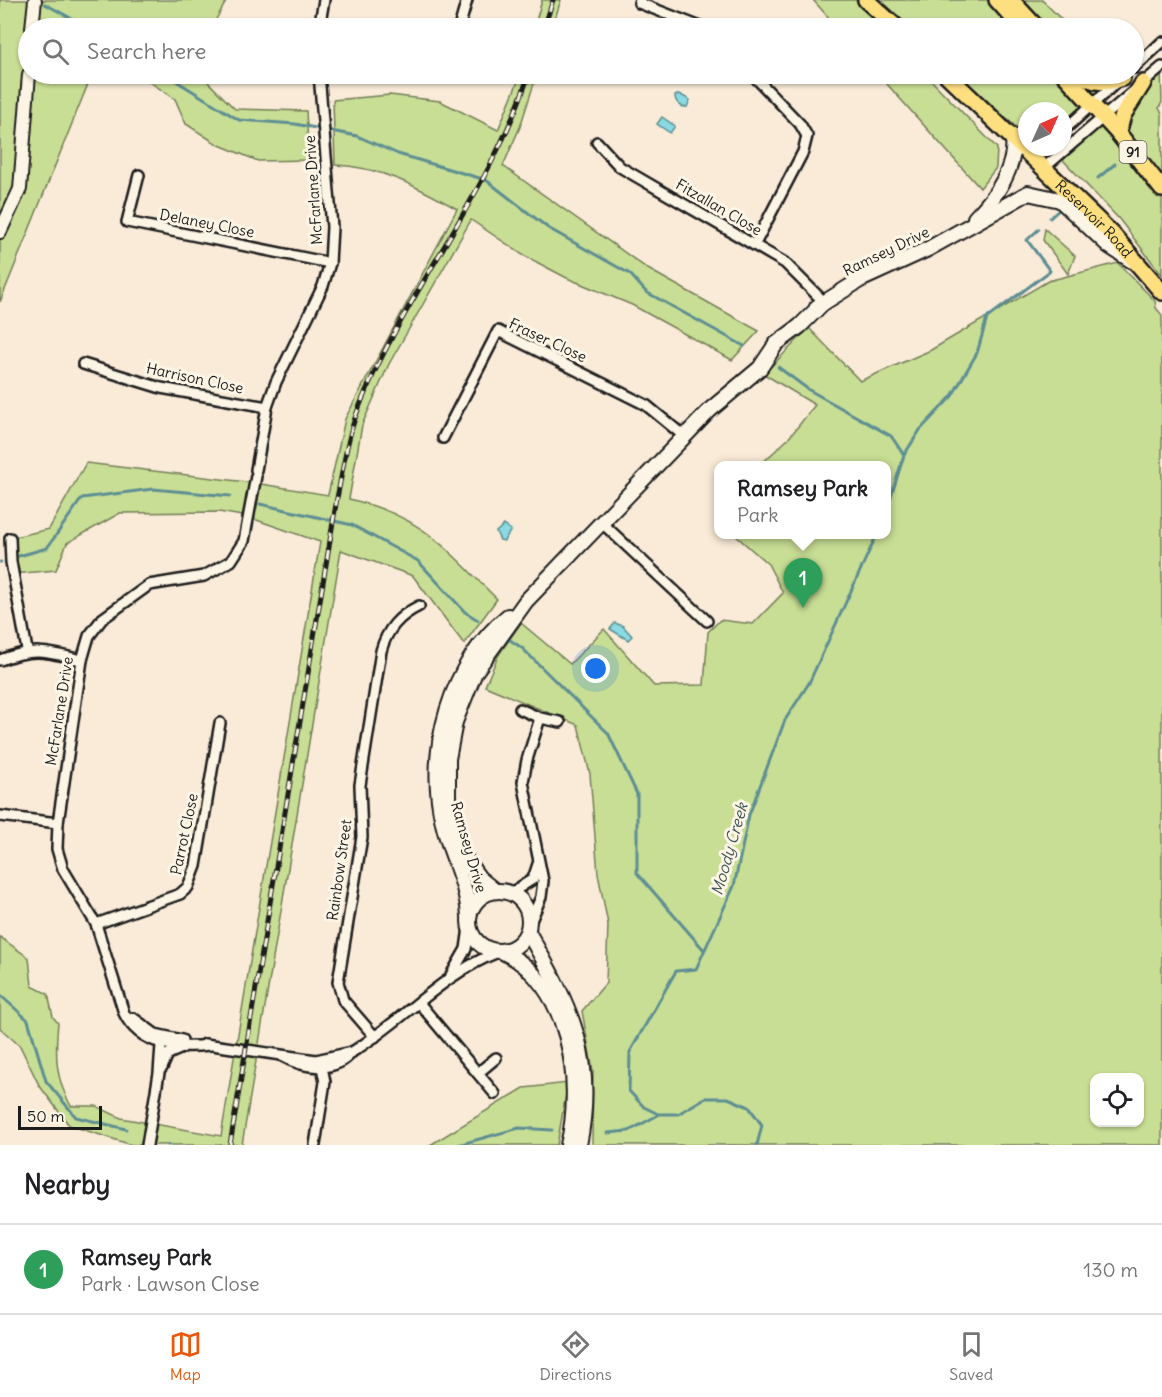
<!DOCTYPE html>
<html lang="en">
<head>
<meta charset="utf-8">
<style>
  body { margin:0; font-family:Delius,sans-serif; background:#f6f6f6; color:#202124 }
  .controls { position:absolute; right:18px; bottom:18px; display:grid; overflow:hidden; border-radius:12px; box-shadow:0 2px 4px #0004 }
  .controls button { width:54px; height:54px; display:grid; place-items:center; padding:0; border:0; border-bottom:2px solid #e0e0e0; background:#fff; color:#202124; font:30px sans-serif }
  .compass { position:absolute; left:1018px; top:102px; width:54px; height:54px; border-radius:50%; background:#fff; box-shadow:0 2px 4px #0004; rotate:45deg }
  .scale { position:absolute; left:18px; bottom:15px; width:84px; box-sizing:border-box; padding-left:6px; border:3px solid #1c1c1c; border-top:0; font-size:16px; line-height:21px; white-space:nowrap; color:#1c1c1c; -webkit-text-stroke:4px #fcf5e5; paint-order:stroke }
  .you { position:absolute; left:596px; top:669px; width:21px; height:21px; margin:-15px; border:4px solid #fff; border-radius:50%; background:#1a73e8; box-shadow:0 0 0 9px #1a73e833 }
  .badge { display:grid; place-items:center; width:39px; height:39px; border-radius:50%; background:#ea580c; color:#fff; font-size:20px; font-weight:700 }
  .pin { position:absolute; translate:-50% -50px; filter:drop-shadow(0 2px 3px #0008) }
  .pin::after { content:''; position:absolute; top:32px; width:21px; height:18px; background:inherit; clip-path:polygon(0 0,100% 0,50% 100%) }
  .popup { position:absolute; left:714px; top:461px; width:177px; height:78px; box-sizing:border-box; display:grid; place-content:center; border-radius:12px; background:#fff; filter:drop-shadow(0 2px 4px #0005); font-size:20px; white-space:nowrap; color:#757577 }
  .popup b { font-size:22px; color:#202124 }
  .popup::after { content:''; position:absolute; left:50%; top:100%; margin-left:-12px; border:12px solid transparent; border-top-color:#fff }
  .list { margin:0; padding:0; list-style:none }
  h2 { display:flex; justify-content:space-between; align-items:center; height:78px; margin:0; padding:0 24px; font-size:26px }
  h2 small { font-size:20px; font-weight:400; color:#757577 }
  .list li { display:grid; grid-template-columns:39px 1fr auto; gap:18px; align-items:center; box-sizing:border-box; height:90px; padding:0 24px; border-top:2px solid #e0e0e0 }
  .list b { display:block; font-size:22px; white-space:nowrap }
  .list p { margin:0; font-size:20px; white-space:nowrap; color:#757577 }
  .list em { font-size:20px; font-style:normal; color:#757577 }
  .icon { flex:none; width:33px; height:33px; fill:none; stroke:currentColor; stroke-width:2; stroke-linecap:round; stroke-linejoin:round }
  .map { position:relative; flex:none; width:1162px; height:1145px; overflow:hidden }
  .search { position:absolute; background:#fff; box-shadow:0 2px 4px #0004; left:18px; right:18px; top:18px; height:66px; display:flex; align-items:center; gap:15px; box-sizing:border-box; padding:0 21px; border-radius:33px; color:#757577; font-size:22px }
  .sheet { height:168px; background:#fff }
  nav { display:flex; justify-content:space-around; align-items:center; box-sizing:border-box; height:84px; border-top:2px solid #e0e0e0; background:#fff; font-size:16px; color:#757577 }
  nav a { display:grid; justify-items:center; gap:3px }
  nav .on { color:#ea580c }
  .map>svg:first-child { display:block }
  .green { fill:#c8de94; stroke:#727d58; stroke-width:1.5; fill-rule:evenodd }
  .water { fill:#89dae2; stroke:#5d8e93; stroke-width:1.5 }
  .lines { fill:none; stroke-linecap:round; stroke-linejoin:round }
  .stream { stroke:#5d8e93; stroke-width:3 }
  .minor-casing { stroke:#1c1c1c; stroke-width:14 }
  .tertiary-casing { stroke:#1c1c1c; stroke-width:16 }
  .secondary-casing { stroke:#1c1c1c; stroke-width:18 }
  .primary-casing { stroke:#1c1c1c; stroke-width:20 }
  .minor { stroke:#fcf5e5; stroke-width:9 }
  .tertiary { stroke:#fcf5e5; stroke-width:12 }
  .secondary { stroke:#fcf5e5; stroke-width:14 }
  .primary { stroke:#fedf80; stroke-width:15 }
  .rail-casing { stroke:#1c1c1c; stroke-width:5 }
  .rail { stroke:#fcf5e5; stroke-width:3; stroke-dasharray:9; stroke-linecap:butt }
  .labels { text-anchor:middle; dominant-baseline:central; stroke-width:6; stroke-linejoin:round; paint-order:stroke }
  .shield { fill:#fcf5e5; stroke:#5f5d58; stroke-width:1.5 }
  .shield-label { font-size:14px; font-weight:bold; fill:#1c1c1c }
  .street-label { font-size:15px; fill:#1c1c1c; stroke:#fcf5e5 }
  .water-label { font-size:16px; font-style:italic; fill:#3d5557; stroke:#fcf5e5 }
</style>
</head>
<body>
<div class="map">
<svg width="1162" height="1145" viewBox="0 0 1162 1145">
  <rect width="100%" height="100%" fill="#faebd8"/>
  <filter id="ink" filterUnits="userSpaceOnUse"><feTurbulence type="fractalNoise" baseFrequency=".0167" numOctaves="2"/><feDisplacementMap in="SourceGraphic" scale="12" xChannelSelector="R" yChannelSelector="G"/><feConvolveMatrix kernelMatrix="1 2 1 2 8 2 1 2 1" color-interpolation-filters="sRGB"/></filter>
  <g filter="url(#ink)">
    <g class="green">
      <polygon points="0,0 227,0 211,28 28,28 28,74 92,74 0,302"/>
      <polygon points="542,0 561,0 552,28 534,28"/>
      <polygon points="813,0 855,0 882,28 838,28"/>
      <polygon points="881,0 1042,0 1070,28 911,28"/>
      <polygon points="1161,72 1162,102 1159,108 1162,114 1162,275 1119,219 1063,160"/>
      <polygon points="138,74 205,74 208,82 235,109 306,111 309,160 258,161 217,144 186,124 175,99"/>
      <path d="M 521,74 L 537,74 L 520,127 L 503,166 L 648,269 L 759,331 L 732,360 L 632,305 L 567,278 L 523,255 L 471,220 L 389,364 L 362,425 L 349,499 C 423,516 446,549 497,599 L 464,644 L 413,576 L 341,550 L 242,1145 L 132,1145 L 69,1125 L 39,1085 L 20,1046 L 0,1028 L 0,937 L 29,958 L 32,986 L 48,994 L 53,1017 L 58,1023 C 55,1055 55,1078 71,1106 L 96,1106 L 121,1118 L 221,1136 L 320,542 L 248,517 L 219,512 L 120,513 L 67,543 L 56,570 L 13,574 L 10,538 L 49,529 L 86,463 L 255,483 L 328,495 L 345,419 L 457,209 C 420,188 379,166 335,165 L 333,100 L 390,95 L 440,101 L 498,130 Z"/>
      <polygon points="878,74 925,74 997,148 996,168 980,188"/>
      <polygon points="958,74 1117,74 1063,123 1063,111 1027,111 1027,137"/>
      <polygon points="1045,229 1075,256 1068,274 1043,240"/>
      <path d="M 1118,263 L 1155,301 L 1156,308 L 1162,315 L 1162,1145 L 592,1145 L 593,1071 L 582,1011 L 606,983 L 608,924 L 598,874 L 590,774 L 578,725 L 485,686 L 498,656 L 521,623 L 570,664 L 604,629 L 654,686 L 704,685 L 708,632 L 720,620 L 753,624 L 783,593 L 768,564 L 735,535 L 887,534 L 887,466 L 760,465 L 788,439 L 815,405 L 764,374 L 809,328 L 860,381 L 931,350 L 1048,281 ZM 1094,1078 L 1140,1078 L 1140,1122 L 1094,1122 Z"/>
      <polygon points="568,1083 557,1145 430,1145 524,1088"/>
    </g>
    <g class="water">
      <path d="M 679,94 L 690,100 L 687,107 C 681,108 675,102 675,96 Z"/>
      <polygon points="662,117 675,126 670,133 657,124"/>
      <polygon points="504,525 511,530 504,541 500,540 496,532"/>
      <polygon points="615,623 623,626 632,636 628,640 610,629"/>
    </g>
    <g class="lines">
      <g class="stream">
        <polyline points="45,4 89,28"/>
        <polyline points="165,74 239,120 295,124 357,136 398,154 486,180 548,228 630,274 646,292 744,346"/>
        <polyline points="1098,178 1115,164"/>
        <polyline points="1050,218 1060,209"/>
        <polyline points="778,367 809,390 891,436 904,455 887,509"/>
        <polyline points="904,455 920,430 952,396 977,353 987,318 1050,271 1027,240 1039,229"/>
        <polyline points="260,504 352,525 418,561 465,612 478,620"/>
        <polyline points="19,556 47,548 82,498 153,489 230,496"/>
        <polyline points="0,562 1,562"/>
        <polyline points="507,638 522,648 608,733 637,794 637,873 704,950"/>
        <polyline points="0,995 28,1020 46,1081 76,1117 126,1129"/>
        <polyline points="607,1133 629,1131 658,1115"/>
        <polyline points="168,1145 170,1145"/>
        <polyline points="458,1145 519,1128 552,1130"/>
        <polyline points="757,1145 762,1125 749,1107 728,1098 705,1098 678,1114 658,1114 644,1107 629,1091 630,1052 676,971 696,969 734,886 749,815 785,720 809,683 877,534"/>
      </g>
      <defs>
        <g id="minor">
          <polyline points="640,0 639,3 703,28"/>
          <polyline points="319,28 324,0"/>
          <polyline points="459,28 467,0"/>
          <polyline points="1134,68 1162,42"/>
          <polyline points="752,74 800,124 807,136 803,152 755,244"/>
          <polyline points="1063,131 1119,80"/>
          <polyline points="597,142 620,167 785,263 824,302"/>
          <polyline points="1034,157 1045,147"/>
          <polyline points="1045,167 1162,67"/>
          <polyline points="139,175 127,222 330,263"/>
          <polyline points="83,364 161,388 267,407"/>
          <polyline points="443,438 498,331 646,405 685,437"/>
          <polyline points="256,470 267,407 276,382 323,286 330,263 332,227 319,74"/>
          <polyline points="601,522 707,621"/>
          <polyline points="10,538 11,562 27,650"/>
          <path d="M 0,660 C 35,647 46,652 82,660"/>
          <polyline points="520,709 540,718 527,760 523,782 543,881 541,897 530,923"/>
          <polyline points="540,718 560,722"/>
          <polyline points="0,816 58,823"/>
          <polyline points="511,893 533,879 538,864"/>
          <polyline points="96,924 180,894 188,887 196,866 220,723"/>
          <polyline points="451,975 466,949 469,928"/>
          <polyline points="419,1003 495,1094"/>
          <polyline points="133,1018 155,1034 182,1040"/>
          <path d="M 375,1037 L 343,1000 L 338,982 L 362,837 L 360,785 L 381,651 C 387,629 399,616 419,606"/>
          <polyline points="205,1044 316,1060 352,1052"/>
          <path d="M 209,1045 C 177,1049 139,1045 124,1013 L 96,924 L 63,869 L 57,849 L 58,823 L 82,660 L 89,636 L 102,619 L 149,585 L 204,576 L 231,561 L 244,541 L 256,476"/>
          <path d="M 282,1056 C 303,1068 335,1074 352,1052 C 403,1021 442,974 498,952"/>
          <polyline points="162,1068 168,1054 182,1048"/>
          <polyline points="478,1073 496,1058"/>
          <polyline points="147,1145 159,1073 161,1045 165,1039"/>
          <polyline points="315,1145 325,1082 321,1062"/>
        </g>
        <g id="tertiary">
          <polyline points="32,28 35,0"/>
          <polyline points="0,232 20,189 29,74"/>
        </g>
        <g id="secondary">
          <path d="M 975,218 C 996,197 1017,167 1013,136"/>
          <polyline points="817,307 860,280 928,249 1028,193 1060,200 1109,246 1132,261"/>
          <circle cx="499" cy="921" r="30"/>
          <polyline points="495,891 479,878 462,854 451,818 448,800 448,759 455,722 475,672 526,601 710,410 760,368 776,344 800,326 824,302"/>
          <path d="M 469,916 C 467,883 450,855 443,823 C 426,750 450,664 508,616"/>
          <path d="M 528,932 C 570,1006 597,1057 579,1145"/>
          <path d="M 503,952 C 569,983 584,1080 568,1145"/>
        </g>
        <g id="primary">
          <polyline points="866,0 897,28"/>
          <polyline points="997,0 1015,20"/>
          <polyline points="1011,0 1037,28"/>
          <path id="s1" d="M 946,74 L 1112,234 L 1162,292"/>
          <polyline points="1064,74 1118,133 1162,189"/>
          <path d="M 1080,74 C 1094,84 1106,83 1122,78"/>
          <polyline points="1118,133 1123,115 1143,83"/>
        </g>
      </defs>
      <use href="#minor" class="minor-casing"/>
      <use href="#tertiary" class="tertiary-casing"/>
      <use href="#secondary" class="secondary-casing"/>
      <use href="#primary" class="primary-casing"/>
      <use href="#minor" class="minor"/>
      <use href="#tertiary" class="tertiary"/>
      <use href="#secondary" class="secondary"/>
      <use href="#primary" class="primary"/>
      <defs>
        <g id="rail">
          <polyline points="544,28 553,0"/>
          <path d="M 230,1145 L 337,498 C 343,469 347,438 358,410 C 404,293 490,194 529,74"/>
        </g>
      </defs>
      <use href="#rail" class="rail-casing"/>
      <use href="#rail" class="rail"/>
    </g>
  </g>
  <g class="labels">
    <rect class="shield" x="1119.5" y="141" width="27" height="22" rx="4.5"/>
    <g class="shield-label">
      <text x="1133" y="152">91</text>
    </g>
    <g class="street-label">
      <text transform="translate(313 190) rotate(-94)">McFarlane Drive</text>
      <text transform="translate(719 207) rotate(30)">Fitzallan Close</text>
      <text stroke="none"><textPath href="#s1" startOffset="207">Reservoir Road</textPath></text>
      <text transform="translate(207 223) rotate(11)">Delaney Close</text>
      <text transform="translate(886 251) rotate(-26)">Ramsey Drive</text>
      <text transform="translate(548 340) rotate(25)">Fraser Close</text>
      <text transform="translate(195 378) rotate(12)">Harrison Close</text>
      <text transform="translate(59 711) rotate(-81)">McFarlane Drive</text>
      <text transform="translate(184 834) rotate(-78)">Parrot Close</text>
      <text transform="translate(469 847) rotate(74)">Ramsey Drive</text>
      <text transform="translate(339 870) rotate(-82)">Rainbow Street</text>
    </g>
    <g class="water-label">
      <text transform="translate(729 849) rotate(-74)">Moody Creek</text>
    </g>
  </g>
</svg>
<div class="controls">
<button><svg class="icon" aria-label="locate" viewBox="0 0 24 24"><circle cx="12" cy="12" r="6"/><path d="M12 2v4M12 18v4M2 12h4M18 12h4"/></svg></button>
</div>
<svg class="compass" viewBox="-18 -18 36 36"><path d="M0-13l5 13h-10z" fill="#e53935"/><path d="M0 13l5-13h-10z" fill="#757577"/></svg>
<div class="scale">50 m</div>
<div class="you"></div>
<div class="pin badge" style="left:803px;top:608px;background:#2e9e5b">1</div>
<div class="popup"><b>Ramsey Park</b>Park</div>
<div class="search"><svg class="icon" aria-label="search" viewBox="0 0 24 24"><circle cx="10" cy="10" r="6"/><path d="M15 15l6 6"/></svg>Search here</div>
</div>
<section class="sheet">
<h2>Nearby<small></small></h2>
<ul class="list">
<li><span class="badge" style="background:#2e9e5b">1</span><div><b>Ramsey Park</b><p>Park · Lawson Close</p></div><em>130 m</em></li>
</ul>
</section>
<nav>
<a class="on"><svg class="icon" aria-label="map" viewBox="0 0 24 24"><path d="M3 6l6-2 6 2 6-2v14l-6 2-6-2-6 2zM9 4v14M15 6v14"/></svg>Map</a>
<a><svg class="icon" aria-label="directions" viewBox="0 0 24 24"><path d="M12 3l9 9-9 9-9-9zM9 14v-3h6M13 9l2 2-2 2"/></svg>Directions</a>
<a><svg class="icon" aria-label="saved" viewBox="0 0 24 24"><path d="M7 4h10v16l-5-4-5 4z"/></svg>Saved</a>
</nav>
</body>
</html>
